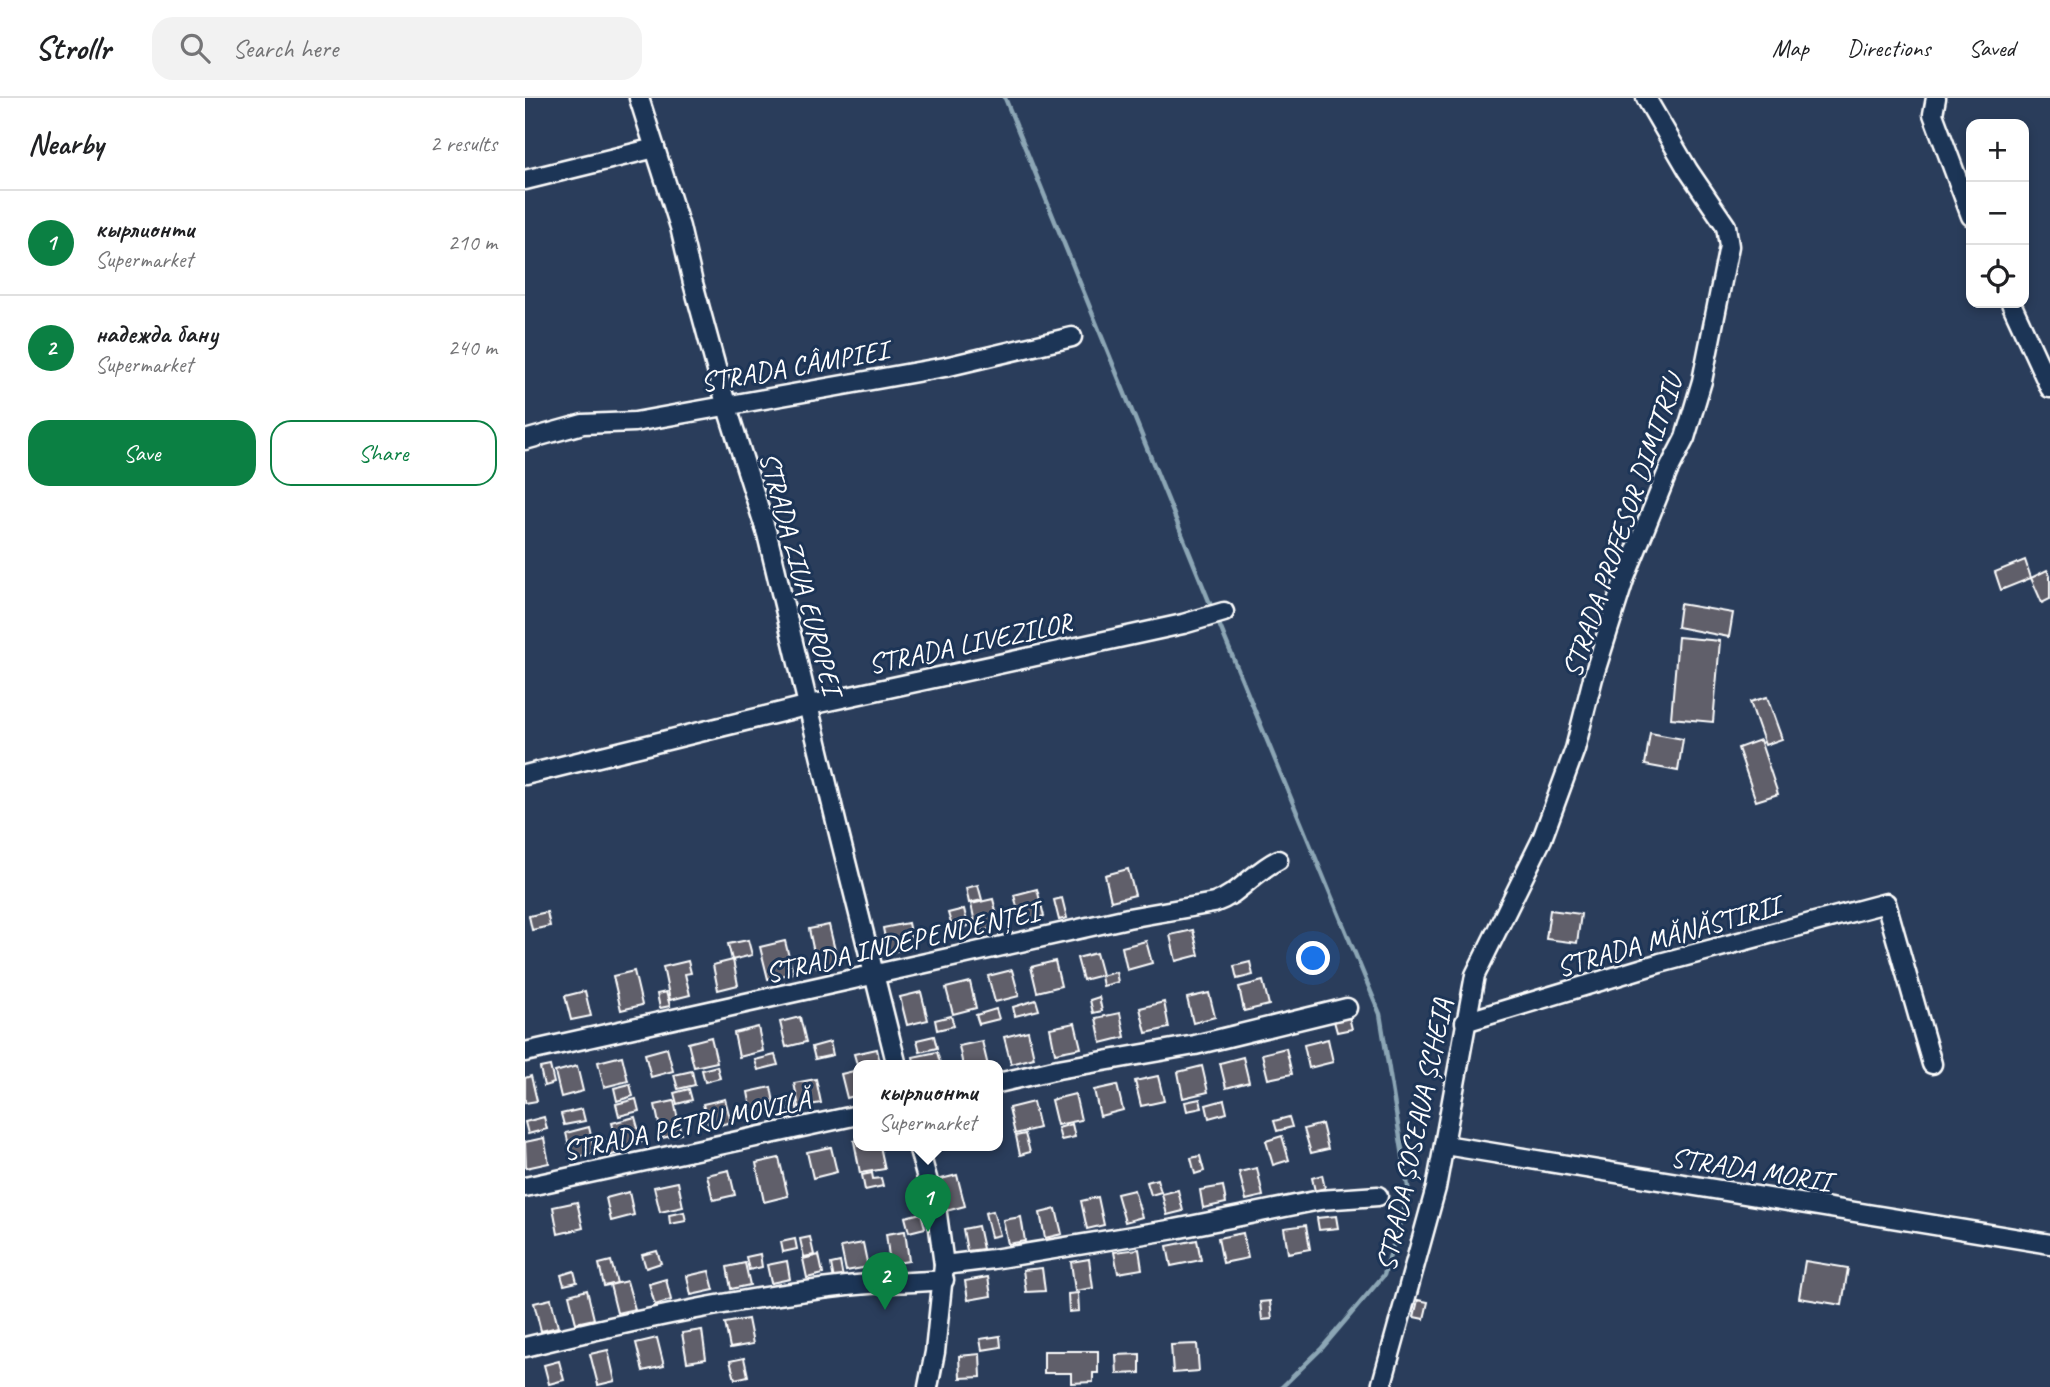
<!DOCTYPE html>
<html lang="en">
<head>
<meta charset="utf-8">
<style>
  body { margin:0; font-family:Caveat,sans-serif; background:#f2f2f2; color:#202124 }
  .controls { position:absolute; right:21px; top:21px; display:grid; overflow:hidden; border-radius:14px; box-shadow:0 4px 10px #0003 }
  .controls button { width:63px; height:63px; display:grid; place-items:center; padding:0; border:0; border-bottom:2px solid #e0e0e0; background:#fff; color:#202124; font:35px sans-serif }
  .you { position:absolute; left:789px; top:861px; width:24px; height:24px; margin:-18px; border:5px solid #fff; border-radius:50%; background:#1a73e8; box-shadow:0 0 0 10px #1a73e833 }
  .badge { display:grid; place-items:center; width:46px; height:46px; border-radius:50%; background:#0b8043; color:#fff; font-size:23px; font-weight:700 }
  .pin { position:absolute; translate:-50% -58px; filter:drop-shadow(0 2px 4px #0008) }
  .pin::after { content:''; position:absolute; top:37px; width:24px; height:21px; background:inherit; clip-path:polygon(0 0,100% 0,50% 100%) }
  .popup { position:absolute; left:328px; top:962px; width:150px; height:91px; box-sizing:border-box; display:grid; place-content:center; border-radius:14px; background:#fff; filter:drop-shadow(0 2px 5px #0005); font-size:23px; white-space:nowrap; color:#757577 }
  .popup b { font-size:26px; color:#202124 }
  .popup::after { content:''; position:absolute; left:50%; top:100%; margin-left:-14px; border:14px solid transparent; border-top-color:#fff }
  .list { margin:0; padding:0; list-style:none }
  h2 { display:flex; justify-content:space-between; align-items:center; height:91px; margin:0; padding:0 28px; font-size:30px }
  h2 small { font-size:23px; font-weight:400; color:#757577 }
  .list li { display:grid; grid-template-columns:46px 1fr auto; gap:21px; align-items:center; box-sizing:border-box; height:105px; padding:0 28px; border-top:2px solid #e0e0e0 }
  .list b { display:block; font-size:26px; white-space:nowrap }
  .list p { margin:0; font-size:23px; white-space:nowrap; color:#757577 }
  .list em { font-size:23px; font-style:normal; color:#757577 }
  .actions { display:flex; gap:14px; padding:21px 28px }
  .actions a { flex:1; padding:16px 0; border:2px solid #0b8043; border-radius:21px; text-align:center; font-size:24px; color:#0b8043 }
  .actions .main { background:#0b8043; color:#fff }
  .icon { flex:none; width:38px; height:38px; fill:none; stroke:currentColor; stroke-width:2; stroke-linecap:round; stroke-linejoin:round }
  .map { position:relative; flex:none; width:1525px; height:1289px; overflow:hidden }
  header { display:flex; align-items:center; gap:42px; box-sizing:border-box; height:98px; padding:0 35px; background:#fff; border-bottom:2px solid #e0e0e0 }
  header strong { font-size:33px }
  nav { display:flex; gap:38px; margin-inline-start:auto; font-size:24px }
  .search { width:490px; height:63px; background:#f2f2f2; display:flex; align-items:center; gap:18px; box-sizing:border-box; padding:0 24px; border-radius:21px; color:#757577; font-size:26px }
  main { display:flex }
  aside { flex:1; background:#fff }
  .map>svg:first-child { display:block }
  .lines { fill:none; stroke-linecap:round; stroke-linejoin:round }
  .stream { stroke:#8ca6b5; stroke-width:4.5 }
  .building { fill:#605e6a; stroke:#fff; stroke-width:2 }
  .street-casing { stroke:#fff; stroke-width:23 }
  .street { stroke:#1d3557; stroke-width:18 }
  .labels { text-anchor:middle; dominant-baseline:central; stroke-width:6; stroke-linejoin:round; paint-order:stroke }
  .street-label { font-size:28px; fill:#fff; stroke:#1d3557 }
</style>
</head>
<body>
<header>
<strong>Strollr</strong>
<div class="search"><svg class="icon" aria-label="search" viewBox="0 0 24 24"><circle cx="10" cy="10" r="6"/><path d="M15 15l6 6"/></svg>Search here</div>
<nav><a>Map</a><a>Directions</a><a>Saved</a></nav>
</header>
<main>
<aside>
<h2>Nearby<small>2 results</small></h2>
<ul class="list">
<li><span class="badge">1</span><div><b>кырлионти</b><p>Supermarket</p></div><em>210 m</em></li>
<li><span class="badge">2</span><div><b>надежда бану</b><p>Supermarket</p></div><em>240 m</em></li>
</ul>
<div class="actions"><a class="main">Save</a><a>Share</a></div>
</aside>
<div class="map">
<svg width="1525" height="1289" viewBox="0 0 1525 1289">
  <rect width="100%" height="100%" fill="#2a3d5b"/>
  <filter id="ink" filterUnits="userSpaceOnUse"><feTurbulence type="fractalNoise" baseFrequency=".0143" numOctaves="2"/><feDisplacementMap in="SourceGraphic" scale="14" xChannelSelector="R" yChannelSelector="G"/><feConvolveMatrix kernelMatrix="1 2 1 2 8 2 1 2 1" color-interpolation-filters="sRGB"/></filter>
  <g filter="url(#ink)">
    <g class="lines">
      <g class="stream">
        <polyline points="480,0 688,513"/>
        <polyline points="692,521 855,916 884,1095 859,1177 797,1250 757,1289"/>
      </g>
    </g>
    <g class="building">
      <polygon points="1500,462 1506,480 1476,492 1470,474"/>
      <polygon points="1522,472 1525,478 1525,501 1517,505 1506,480"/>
      <polygon points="1155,506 1208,515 1204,539 1152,529"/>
      <polygon points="1153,539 1195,543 1188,624 1146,620"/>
      <polygon points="1242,599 1257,641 1240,647 1225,604"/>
      <polygon points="1125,635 1158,641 1153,673 1120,667"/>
      <polygon points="1235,642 1253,696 1231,703 1213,650"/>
      <polygon points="603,771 610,797 586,803 580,777"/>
      <polygon points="453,787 457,802 444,805 441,790"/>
      <polygon points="512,791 519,818 496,824 489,797"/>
      <polygon points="537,800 542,820 534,822 529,802"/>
      <polygon points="468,801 475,829 452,834 446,806"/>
      <polygon points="439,811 443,828 428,832 423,815"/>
      <polygon points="1025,812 1056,816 1052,845 1021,841"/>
      <polygon points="22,814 25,828 7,832 4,818"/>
      <polygon points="383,825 388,849 363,855 358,830"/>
      <polygon points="304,827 313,865 292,869 284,831"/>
      <polygon points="668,832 674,857 651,863 645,837"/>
      <polygon points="223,842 227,857 207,862 203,846"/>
      <polygon points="260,843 268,875 243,881 235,849"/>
      <polygon points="621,843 627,865 602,872 597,849"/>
      <polygon points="571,855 577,877 558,882 552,860"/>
      <polygon points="208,862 213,887 193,892 188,867"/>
      <polygon points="163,863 166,875 160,876 165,897 145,902 138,869"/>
      <polygon points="530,863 536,888 512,894 506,869"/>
      <polygon points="725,864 728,877 712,881 709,868"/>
      <polygon points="487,872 494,898 470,904 463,878"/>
      <polygon points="109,873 117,907 96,912 88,878"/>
      <polygon points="591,874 593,884 578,888 576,878"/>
      <polygon points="738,883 744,907 719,913 714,889"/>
      <polygon points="445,884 451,910 428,916 421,890"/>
      <polygon points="60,893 66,918 46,922 40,898"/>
      <polygon points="141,894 145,908 135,910 132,896"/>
      <polygon points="396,894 403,922 382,927 375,899"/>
      <polygon points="684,895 690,919 668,925 662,900"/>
      <polygon points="574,899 577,913 568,915 565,902"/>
      <polygon points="511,902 514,912 490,918 488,909"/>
      <polygon points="639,904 644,930 621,935 615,910"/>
      <polygon points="471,911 474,921 454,926 451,917"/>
      <polygon points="595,915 600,939 576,945 571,920"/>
      <polygon points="426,918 429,928 412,932 410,922"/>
      <polygon points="275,919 281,944 261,949 255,924"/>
      <polygon points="824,919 827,931 812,934 809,923"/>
      <polygon points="550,925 556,950 530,955 525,930"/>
      <polygon points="233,929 238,953 214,959 209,935"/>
      <polygon points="503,933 509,960 486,966 479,939"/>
      <polygon points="409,938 412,950 395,954 392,942"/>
      <polygon points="186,939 192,964 169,969 163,945"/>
      <polygon points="803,941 808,964 784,970 779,947"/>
      <polygon points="457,943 463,968 438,968 434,948"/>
      <polygon points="305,944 308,957 290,961 287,949"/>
      <polygon points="142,950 148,973 126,979 120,956"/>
      <polygon points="761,950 767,976 743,981 737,956"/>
      <polygon points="352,951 355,965 333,968 333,970 329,956"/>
      <polygon points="412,954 416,968 390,968 388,959"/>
      <polygon points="250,957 253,967 233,972 230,962"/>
      <polygon points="97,958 103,983 79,989 73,964"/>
      <polygon points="718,959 724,984 701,990 695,965"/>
      <polygon points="25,968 29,985 19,988 15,970"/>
      <polygon points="52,968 58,993 36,999 30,974"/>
      <polygon points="192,968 195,980 180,984 177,972"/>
      <polygon points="677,968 683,994 658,1000 653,974"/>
      <polygon points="333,972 333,997 322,1000 316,976"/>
      <polygon points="167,973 170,987 153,991 149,977"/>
      <polygon points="6,978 12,1003 0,1005 0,980"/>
      <polygon points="633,978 639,1003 616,1008 610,983"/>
      <polygon points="291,981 296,1005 274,1009 269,985"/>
      <polygon points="105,986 108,998 92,1003 89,990"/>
      <polygon points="592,987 598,1012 575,1018 569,992"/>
      <polygon points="246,989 251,1015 228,1020 223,994"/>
      <polygon points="164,991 167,1002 152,1006 149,995"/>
      <polygon points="550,996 556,1022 532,1027 526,1002"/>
      <polygon points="111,1001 114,1013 94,1018 91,1006"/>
      <polygon points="200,1001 206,1024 184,1030 178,1006"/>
      <polygon points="675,1001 677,1010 662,1013 660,1004"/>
      <polygon points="270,1002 274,1018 265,1020 261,1004"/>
      <polygon points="699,1002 702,1015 684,1020 681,1007"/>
      <polygon points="149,1003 156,1036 137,1040 130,1007"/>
      <polygon points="508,1004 514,1030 490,1036 484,1010"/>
      <polygon points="57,1011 60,1023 39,1027 36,1016"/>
      <polygon points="19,1019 22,1031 3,1036 0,1024"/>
      <polygon points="110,1019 117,1044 94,1050 87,1025"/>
      <polygon points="764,1019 767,1029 752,1033 749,1023"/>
      <polygon points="547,1026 550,1039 536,1042 533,1030"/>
      <polygon points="797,1026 803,1051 786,1055 779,1031"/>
      <polygon points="64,1029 70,1055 47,1060 41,1035"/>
      <polygon points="500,1036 505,1054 495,1057 491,1038"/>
      <polygon points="757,1038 764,1062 748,1067 741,1043"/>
      <polygon points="19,1040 24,1065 1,1070 0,1044"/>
      <polygon points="89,1040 93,1055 84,1058 80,1043"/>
      <polygon points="333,1042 333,1048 355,1048 360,1071 335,1075 329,1043"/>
      <polygon points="306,1049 312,1074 288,1080 282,1054"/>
      <polygon points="675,1058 679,1073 670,1076 666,1060"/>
      <polygon points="254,1060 263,1098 239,1104 231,1065"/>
      <polygon points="732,1070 738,1098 721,1102 714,1074"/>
      <polygon points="204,1072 210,1097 188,1102 182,1077"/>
      <polygon points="347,1075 348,1081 356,1080 358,1088 340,1092 337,1077"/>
      <polygon points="432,1077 440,1108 421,1113 412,1082"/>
      <polygon points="797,1077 800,1090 790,1093 787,1080"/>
      <polygon points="632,1081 636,1094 626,1097 622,1084"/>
      <polygon points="153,1084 158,1109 135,1114 129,1089"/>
      <polygon points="698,1088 701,1105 678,1110 675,1092"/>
      <polygon points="609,1092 617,1119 600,1124 592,1096"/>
      <polygon points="653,1092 658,1113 642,1117 637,1096"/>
      <polygon points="104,1094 109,1117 86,1123 81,1100"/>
      <polygon points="573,1099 579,1127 562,1131 556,1103"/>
      <polygon points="52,1104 58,1130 33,1136 28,1109"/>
      <polygon points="531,1111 537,1136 520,1140 515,1115"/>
      <polygon points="468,1113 475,1137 466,1139 460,1115"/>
      <polygon points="159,1114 161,1123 145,1126 144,1117"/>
      <polygon points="396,1115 400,1130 384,1134 380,1119"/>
      <polygon points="811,1118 813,1130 794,1132 792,1120"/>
      <polygon points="496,1119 500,1143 483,1146 478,1122"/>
      <polygon points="781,1127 785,1151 763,1155 759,1130"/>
      <polygon points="453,1128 458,1151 442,1153 438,1131"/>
      <polygon points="380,1133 384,1163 365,1166 361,1136"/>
      <polygon points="718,1135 723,1160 698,1165 693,1140"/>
      <polygon points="285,1139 289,1157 279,1159 275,1141"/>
      <polygon points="270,1141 272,1151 258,1154 256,1144"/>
      <polygon points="672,1142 676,1162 646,1168 642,1148"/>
      <polygon points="338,1145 343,1169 321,1173 316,1149"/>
      <polygon points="614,1151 617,1171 593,1175 589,1154"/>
      <polygon points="132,1153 136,1165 121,1170 117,1157"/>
      <polygon points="235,1156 237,1169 224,1172 221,1159"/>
      <polygon points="294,1157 298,1176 282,1180 278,1161"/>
      <polygon points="564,1161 568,1190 550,1193 546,1164"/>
      <polygon points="86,1163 92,1185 79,1188 74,1166"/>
      <polygon points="262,1163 265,1181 246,1185 242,1167"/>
      <polygon points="1280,1163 1323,1170 1317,1207 1274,1200"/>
      <polygon points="315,1164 318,1180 309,1182 306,1166"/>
      <polygon points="220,1165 225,1187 206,1191 202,1169"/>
      <polygon points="517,1170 520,1193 501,1194 498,1172"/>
      <polygon points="49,1173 52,1184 39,1187 36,1177"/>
      <polygon points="184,1173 189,1192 166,1197 162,1178"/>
      <polygon points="463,1179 466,1198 443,1202 440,1183"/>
      <polygon points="141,1181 146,1202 130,1207 124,1186"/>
      <polygon points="102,1183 110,1211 92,1215 85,1187"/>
      <polygon points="62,1192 69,1221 51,1225 44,1197"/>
      <polygon points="553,1195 554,1213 544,1214 543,1196"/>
      <polygon points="26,1201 33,1229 16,1233 9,1205"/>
      <polygon points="893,1202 903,1204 899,1221 889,1219"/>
      <polygon points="745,1203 747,1221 737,1222 735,1204"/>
      <polygon points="223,1221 228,1246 205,1250 200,1225"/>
      <polygon points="177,1232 181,1261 162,1264 157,1235"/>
      <polygon points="475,1238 476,1249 457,1252 455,1241"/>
      <polygon points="132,1240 139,1268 118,1273 111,1245"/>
      <polygon points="672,1246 674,1273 648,1275 646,1247"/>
      <polygon points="83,1252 90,1283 73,1287 65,1256"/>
      <polygon points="519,1253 573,1253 573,1275 568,1275 568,1284 546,1285 546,1275 519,1275"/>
      <polygon points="455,1256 456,1279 435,1280 434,1258"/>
      <polygon points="615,1256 615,1275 592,1276 591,1257"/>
      <polygon points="219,1260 223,1278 210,1281 205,1263"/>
      <polygon points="34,1263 39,1282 24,1286 19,1267"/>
    </g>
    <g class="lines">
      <defs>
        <g id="street">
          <polyline points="114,0 155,129 168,185 201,306 242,436 314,736 372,968"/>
          <polyline points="1411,0 1408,16 1446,118"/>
          <polyline points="0,82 130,50"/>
          <polyline points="1486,205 1525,290"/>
          <polyline points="0,342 58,326 110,324 420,269 547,239"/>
          <polyline points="0,677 285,607 658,526 699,514"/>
          <polyline points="940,924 1135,865 1361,805 1407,966"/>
          <path d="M 0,954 L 603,820 L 689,805 C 715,796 728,774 753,762"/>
          <polyline points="473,985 533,971 670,947 822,910"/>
          <polyline points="920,1047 1525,1146"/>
          <polyline points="393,1048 412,1116 419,1167 410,1254 403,1289"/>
          <polyline points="0,1089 333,1017"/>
          <polyline points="419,1167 468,1161 650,1131 795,1102 853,1098"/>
          <path d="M 0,1249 C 106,1223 213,1200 322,1188 C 354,1184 387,1185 419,1182"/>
          <polyline points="856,1289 911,1090 950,877 1017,741 1050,651 1068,580 1099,482 1143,373 1160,340 1177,283 1204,148 1201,128 1163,72 1121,0"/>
        </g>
      </defs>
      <use href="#street" class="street-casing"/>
      <use href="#street" class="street"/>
    </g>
  </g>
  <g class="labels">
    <g class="street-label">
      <text transform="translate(269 268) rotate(-10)">STRADA CÂMPIEI</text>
      <text transform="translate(1097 428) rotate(-71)">STRADA PROFESOR DIMITRIU</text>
      <text transform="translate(276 475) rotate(75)">STRADA ZIUA EUROPEI</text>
      <text transform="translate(445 545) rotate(-12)">STRADA LIVEZILOR</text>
      <text transform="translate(1143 838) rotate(-16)">STRADA MĂNĂSTIRII</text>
      <text transform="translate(377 844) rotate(-13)">STRADA INDEPENDENȚEI</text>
      <text transform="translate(161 1027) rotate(-12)">STRADA PETRU MOVILĂ</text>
      <text transform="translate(889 1037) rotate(-78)">STRADA ȘOSEAUA ȘCHEIA</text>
      <text transform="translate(1226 1071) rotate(9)">STRADA MORII</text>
    </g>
  </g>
</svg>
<div class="controls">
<button>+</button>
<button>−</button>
<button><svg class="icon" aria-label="locate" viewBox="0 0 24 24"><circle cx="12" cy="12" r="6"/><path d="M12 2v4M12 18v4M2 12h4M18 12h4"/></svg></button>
</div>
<div class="you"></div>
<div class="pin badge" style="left:403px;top:1134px">1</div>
<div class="popup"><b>кырлионти</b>Supermarket</div>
<div class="pin badge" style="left:360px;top:1212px">2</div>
</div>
</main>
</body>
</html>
